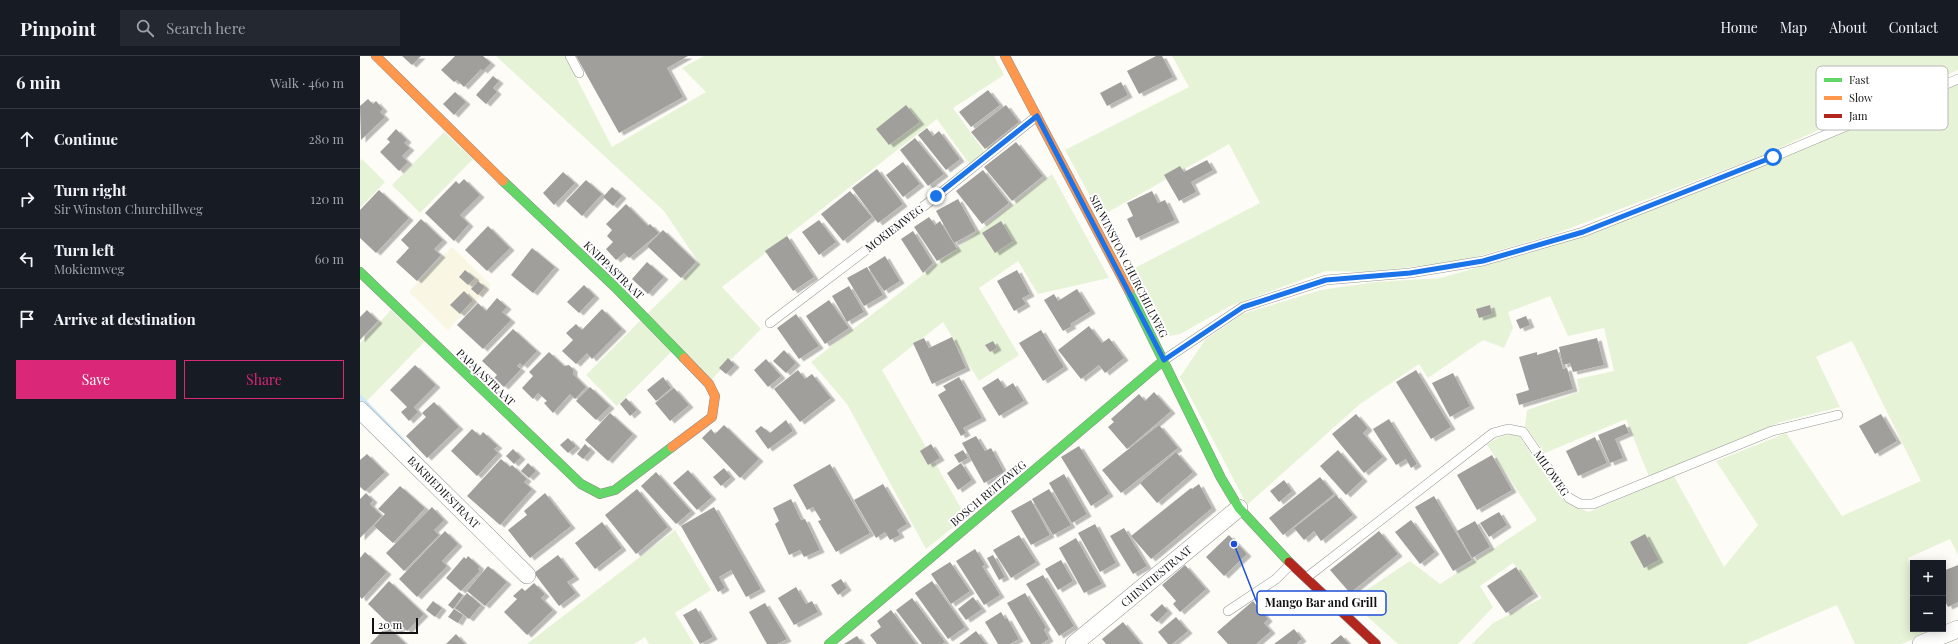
<!DOCTYPE html>
<html lang="en">
<head>
<meta charset="utf-8">
<style>
  body { margin:0; font-family:"Playfair Display",serif; background:#242831; color:#f1f3f6 }
  .controls { position:absolute; right:12px; bottom:12px; display:grid; overflow:hidden; border-radius:0px; box-shadow:0 2px 10px #0003 }
  .controls button { width:36px; height:36px; display:grid; place-items:center; padding:0; border:0; border-bottom:1px solid #363941; background:#171b24; color:#f1f3f6; font:20px sans-serif }
  .scale { position:absolute; left:12px; bottom:10px; width:46px; box-sizing:border-box; padding-left:4px; border:2px solid #111; border-top:0; font-size:11px; line-height:14px; white-space:nowrap; color:#111; -webkit-text-stroke:3px #fff; paint-order:stroke }
  .stop { position:absolute; width:12px; height:12px; margin:-9px; border:3px solid #1a73e8; border-radius:50%; background:#fff }
  .stop.end { background:#1a73e8; border-color:#fff; box-shadow:0 1px 4px #0008 }
  .list { margin:0; padding:0; list-style:none }
  h2 { display:flex; justify-content:space-between; align-items:center; height:52px; margin:0; padding:0 16px; font-size:17px }
  h2 small { font-size:13px; font-weight:400; color:#9ea1a6 }
  .list li { display:grid; grid-template-columns:26px 1fr auto; gap:12px; align-items:center; box-sizing:border-box; height:60px; padding:0 16px; border-top:1px solid #363941 }
  .list b { display:block; font-size:15px; white-space:nowrap }
  .list p { margin:0; font-size:13px; white-space:nowrap; color:#9ea1a6 }
  .list em { font-size:13px; font-style:normal; color:#9ea1a6 }
  .actions { display:flex; gap:8px; padding:12px 16px }
  .actions a { flex:1; padding:9px 0; border:1px solid #db2777; border-radius:0px; text-align:center; font-size:14px; color:#db2777 }
  .actions .main { background:#db2777; color:#fff }
  .icon { flex:none; width:22px; height:22px; fill:none; stroke:currentColor; stroke-width:2; stroke-linecap:round; stroke-linejoin:round }
  .map { position:relative; flex:none; width:1598px; height:588px; overflow:hidden }
  header { display:flex; align-items:center; gap:24px; box-sizing:border-box; height:56px; padding:0 20px; background:#171b24; border-bottom:1px solid #363941 }
  header strong { font-size:19px }
  nav { display:flex; gap:22px; margin-inline-start:auto; font-size:14px }
  .search { width:280px; height:36px; background:#242831; display:flex; align-items:center; gap:10px; box-sizing:border-box; padding:0 14px; border-radius:0px; color:#9ea1a6; font-size:15px }
  main { display:flex }
  aside { flex:1; background:#171b24 }
  .map>svg:first-child { display:block }
  .farmland { fill:#f9f7e4 }
  .green { fill:#e7f3d7 }
  .lines { fill:none; stroke-linecap:round; stroke-linejoin:round }
  .stream { stroke:#cde8f7; stroke-width:4.5 }
  .building { fill:#a19f9c; filter:url(#shadow) }
  .lane-casing { stroke:#979795; stroke-width:10 }
  .street-casing { stroke:#979795; stroke-width:18 }
  .fast-casing { stroke:#8e8d8b; stroke-width:10 }
  .slow-casing { stroke:#8e8d8b; stroke-width:10 }
  .jam-casing { stroke:#8e8d8b; stroke-width:10 }
  .lane { stroke:#fffffe; stroke-width:9 }
  .street { stroke:#fffffe; stroke-width:17 }
  .fast { stroke:#63d668; stroke-width:9 }
  .slow { stroke:#ff974d; stroke-width:9 }
  .jam { stroke:#b3261e; stroke-width:9 }
  .route { stroke:#1a73e8; stroke-width:5 }
  .labels { text-anchor:middle; dominant-baseline:central; stroke-width:4; stroke-linejoin:round; paint-order:stroke }
  .street-label { font-size:11px; fill:#111; stroke:#fff }
  .key { fill:#fff; stroke:#b8b8b8; stroke-width:1 }
  .key-label { font-size:11px; fill:#111 }
  .leader { fill:none; stroke:#1d4ed8; stroke-width:1.5 }
  .callout-dot { fill:#1d4ed8; stroke:#fff; stroke-width:1.5 }
  .callout { fill:#fff; stroke:#1d4ed8; stroke-width:1.5 }
  .callout-label { font-size:12px; text-anchor:middle; font-weight:bold; fill:#111 }
</style>
</head>
<body>
<header>
<strong>Pinpoint</strong>
<div class="search"><svg class="icon" aria-label="search" viewBox="0 0 24 24"><circle cx="10" cy="10" r="6"/><path d="M15 15l6 6"/></svg>Search here</div>
<nav><a>Home</a><a>Map</a><a>About</a><a>Contact</a></nav>
</header>
<main>
<aside>
<h2>6 min<small>Walk · 460 m</small></h2>
<ul class="list">
<li><svg class="icon" aria-label="ahead" viewBox="0 0 24 24"><path d="M12 20V5M6 11l6-6 6 6"/></svg><div><b>Continue</b></div><em>280 m</em></li>
<li><svg class="icon" aria-label="right" viewBox="0 0 24 24"><path d="M7 20v-9h11M14 6l5 5-5 5"/></svg><div><b>Turn right</b><p>Sir Winston Churchillweg</p></div><em>120 m</em></li>
<li><svg class="icon" aria-label="left" viewBox="0 0 24 24"><path d="M17 20v-9H6M10 6l-5 5 5 5"/></svg><div><b>Turn left</b><p>Mokiemweg</p></div><em>60 m</em></li>
<li><svg class="icon" aria-label="arrive" viewBox="0 0 24 24"><path d="M6 21V4h12l-3 4 3 4H6"/></svg><div><b>Arrive at destination</b></div></li>
</ul>
<div class="actions"><a class="main">Save</a><a>Share</a></div>
</aside>
<div class="map">
<svg width="1598" height="588" viewBox="0 0 1598 588">
  <defs>
    <filter id="shadow"><feDropShadow dx="4.5" dy="2.5" stdDeviation="0" flood-color="#0004"/></filter>
  </defs>
  <rect width="100%" height="100%" fill="#fdfcf7"/>
  <polygon class="farmland" points="92,191 131,229 88,274 49,236"/>
  <g class="green">
    <polygon points="136,0 205,0 252,91 346,36 322,12 344,0 634,0 644,19 593,52 626,98 610,109 577,63 362,231 401,273 351,324 287,258 339,207 304,155"/>
    <polygon points="812,0 1598,0 1598,14 1514,48 1409,97 1192,179 1101,205 1008,216 966,215 870,250 820,278 804,281 800,276 769,215 900,147 869,88 741,160 705,94 829,31"/>
    <path d="M 1598,28 L 1598,499 L 1590,483 L 1548,502 L 1553,513 L 1553,573 L 1576,573 L 1542,588 L 1495,588 L 1477,549 L 1386,588 L 1112,588 L 1133,567 L 1182,542 L 1153,507 L 1120,530 L 1133,551 L 1098,588 L 1038,588 L 990,545 L 1050,505 L 1080,528 L 1177,464 L 1127,389 C 1138,380 1145,377 1159,380 L 1201,442 L 1213,450 L 1229,456 L 1314,420 L 1364,511 L 1398,469 L 1356,405 L 1426,377 L 1482,460 L 1561,425 L 1492,285 L 1456,301 L 1480,351 L 1421,366 L 1289,421 L 1266,363 L 1185,397 L 1165,370 L 1167,354 L 1219,336 L 1217,323 L 1254,315 L 1244,272 L 1208,280 L 1190,240 L 1148,256 L 1153,272 L 1144,292 L 1123,284 L 1068,322 L 1059,308 L 1000,348 L 887,449 L 820,321 L 845,284 L 882,258 L 961,234 L 1016,226 L 1080,222 L 1170,197 Z"/>
    <polygon points="84,76 113,103 60,157 32,129"/>
    <polygon points="2,103 25,126 0,152 0,105"/>
    <polygon points="692,118 749,222 678,238 658,205 619,232 659,299 619,325 583,266 522,314 606,461 566,493 487,348 451,306"/>
    <polygon points="31,254 65,285 3,349 0,346 0,287"/>
    <polygon points="281,264 312,295 257,350 226,319"/>
    <polygon points="315,474 351,534 315,557 334,588 289,588 285,581 274,588 167,588"/>
  </g>
  <g class="lines">
    <polyline class="stream" points="0,341 48,390"/>
  </g>
  <g class="building">
    <polygon points="42,0 61,0 52,9"/>
    <polygon points="95,0 123,0 131,7 123,15 121,13 104,31 97,24 94,26 81,14"/>
    <polygon points="216,0 328,0 307,12 323,41 259,77"/>
    <polygon points="796,0 802,0 813,21 779,38 767,15"/>
    <polygon points="133,20 139,25 133,32 137,36 126,48 116,39"/>
    <polygon points="761,26 768,39 747,50 740,37"/>
    <polygon points="628,34 640,49 611,71 599,56"/>
    <polygon points="95,36 106,46 94,59 83,48"/>
    <polygon points="8,43 13,48 16,45 23,53 20,56 25,61 1,84 0,50"/>
    <polygon points="546,49 560,66 529,89 516,73"/>
    <polygon points="646,49 659,66 625,93 611,76"/>
    <polygon points="567,72 573,80 579,75 600,103 586,114 558,79"/>
    <polygon points="36,73 47,84 44,87 50,92 42,100 48,106 39,115 20,96 30,86 27,83"/>
    <polygon points="555,82 584,118 568,130 540,94"/>
    <polygon points="656,86 683,120 652,145 624,111"/>
    <polygon points="847,104 853,114 831,126 836,136 819,145 804,119 820,110 824,116"/>
    <polygon points="543,106 560,128 543,141 526,119"/>
    <polygon points="517,113 543,148 518,167 492,132"/>
    <polygon points="623,114 649,147 622,168 596,135"/>
    <polygon points="203,116 215,127 194,149 183,137"/>
    <polygon points="104,123 120,139 100,159 109,168 94,185 65,157 96,125 99,128"/>
    <polygon points="226,124 242,138 222,160 206,145"/>
    <polygon points="252,131 262,140 253,150 243,141"/>
    <polygon points="19,134 49,162 16,197 0,182 0,154"/>
    <polygon points="490,135 512,161 483,185 461,158"/>
    <polygon points="792,135 798,147 805,144 815,164 776,182 767,163 773,160 767,147"/>
    <polygon points="598,143 616,175 594,187 576,155"/>
    <polygon points="266,148 288,170 290,168 299,177 269,202 264,197 256,204 246,193 253,186 247,180 252,174 246,168"/>
    <polygon points="569,161 575,169 580,165 597,193 577,205 554,171"/>
    <polygon points="61,163 83,184 74,193 81,199 57,225 36,206 49,192 41,184"/>
    <polygon points="459,164 476,186 459,199 442,176"/>
    <polygon points="641,165 653,185 635,197 622,177"/>
    <polygon points="128,170 150,192 127,215 105,194"/>
    <polygon points="303,174 336,206 321,222 287,190"/>
    <polygon points="553,175 573,207 563,217 541,183"/>
    <polygon points="427,180 454,221 433,235 405,195"/>
    <polygon points="172,192 195,211 173,237 151,219"/>
    <polygon points="525,200 540,225 524,235 508,211"/>
    <polygon points="287,206 304,221 288,238 272,223"/>
    <polygon points="507,211 523,239 504,250 487,222"/>
    <polygon points="105,214 115,222 108,229 99,221"/>
    <polygon points="657,214 670,238 662,242 666,248 654,255 637,225"/>
    <polygon points="118,225 125,231 118,239 111,233"/>
    <polygon points="224,229 235,240 219,257 207,246"/>
    <polygon points="489,230 504,256 487,266 472,240"/>
    <polygon points="717,233 731,255 710,268 712,270 703,275 684,244 694,238 698,245"/>
    <polygon points="104,235 113,244 100,258 90,249"/>
    <polygon points="137,242 147,251 142,256 151,264 123,293 97,269 118,247 126,255"/>
    <polygon points="469,244 489,272 465,288 446,260"/>
    <polygon points="1130,249 1132,258 1119,262 1116,253"/>
    <polygon points="242,253 262,273 232,303 227,297 216,308 202,295 213,284 206,277 216,268 222,274"/>
    <polygon points="7,254 18,265 0,284 0,261"/>
    <polygon points="436,258 459,290 439,303 417,272"/>
    <polygon points="1166,260 1170,269 1160,273 1156,264"/>
    <polygon points="729,270 742,287 749,282 764,302 745,317 739,309 721,323 698,294"/>
    <polygon points="153,273 177,295 163,310 160,307 157,310 161,313 144,331 134,322 137,319 122,305"/>
    <polygon points="681,274 704,311 683,325 659,287"/>
    <polygon points="592,281 606,312 572,328 553,287 564,282 569,292"/>
    <polygon points="1237,282 1244,309 1213,316 1210,307 1203,309 1199,291"/>
    <polygon points="633,285 637,292 630,296 625,289"/>
    <polygon points="1197,293 1203,313 1207,312 1213,333 1159,349 1156,338 1169,334 1159,301 1177,296 1177,299"/>
    <polygon points="424,294 436,307 426,317 413,305"/>
    <polygon points="189,296 204,310 209,309 213,313 213,318 226,331 215,343 210,338 193,357 184,347 187,345 178,337 173,343 162,332 173,320 169,316"/>
    <polygon points="368,302 375,309 366,318 359,312"/>
    <polygon points="406,303 421,320 408,331 394,314"/>
    <polygon points="55,309 76,329 54,351 58,356 49,365 41,356 47,351 30,334"/>
    <polygon points="438,314 445,323 452,318 471,342 440,366 414,333"/>
    <polygon points="1056,314 1091,371 1071,383 1036,326"/>
    <polygon points="1093,317 1110,350 1090,361 1072,327"/>
    <polygon points="303,321 311,332 296,345 287,334"/>
    <polygon points="599,321 622,362 603,372 606,377 601,380 578,339 586,334 583,330"/>
    <polygon points="638,322 645,332 653,327 664,345 639,360 622,332"/>
    <polygon points="230,331 250,350 236,364 216,345"/>
    <polygon points="314,332 329,349 310,365 295,347"/>
    <polygon points="794,336 811,355 767,393 748,371 754,366 751,363 779,338 785,345"/>
    <polygon points="266,342 277,354 270,360 260,348"/>
    <polygon points="74,346 99,371 67,402 46,380 66,361 62,357"/>
    <polygon points="250,357 273,378 248,405 225,384"/>
    <polygon points="996,358 1008,372 1003,377 1023,401 1004,417 972,378"/>
    <polygon points="1521,358 1537,385 1515,398 1499,370"/>
    <polygon points="1029,363 1057,408 1051,412 1046,403 1036,409 1013,373"/>
    <polygon points="426,364 433,375 408,393 395,375 401,370 410,377"/>
    <polygon points="1265,368 1269,377 1255,383 1263,402 1250,407 1238,379"/>
    <polygon points="364,369 399,403 380,422 342,382 351,373 355,378"/>
    <polygon points="799,369 818,392 761,437 742,414"/>
    <polygon points="112,373 120,380 123,376 138,390 134,393 138,397 117,420 91,395"/>
    <polygon points="616,380 625,395 631,392 644,416 624,427 602,387"/>
    <polygon points="1235,381 1247,407 1218,420 1206,395"/>
    <polygon points="208,382 216,390 208,397 200,389"/>
    <polygon points="225,388 231,394 223,403 217,398"/>
    <polygon points="571,388 580,402 568,409 560,395"/>
    <polygon points="719,390 749,438 731,450 701,401"/>
    <polygon points="153,393 161,401 154,408 146,400"/>
    <polygon points="603,394 608,402 599,407 594,399"/>
    <polygon points="978,394 1003,423 986,439 960,410"/>
    <polygon points="816,396 833,416 797,447 780,427"/>
    <polygon points="7,398 25,416 5,435 0,431 0,404"/>
    <polygon points="1132,399 1152,434 1117,454 1097,419"/>
    <polygon points="141,403 150,411 152,409 167,423 164,426 172,433 140,469 107,440"/>
    <polygon points="168,407 176,415 169,422 161,415"/>
    <polygon points="601,407 612,424 598,434 587,417"/>
    <polygon points="470,408 510,477 476,496 458,465 461,464 453,451 447,454 433,429"/>
    <polygon points="364,412 371,421 361,430 353,421"/>
    <polygon points="328,414 352,441 337,454 313,427"/>
    <polygon points="296,416 331,455 316,468 281,430"/>
    <polygon points="704,418 727,458 712,467 689,427"/>
    <polygon points="960,421 974,438 923,479 909,462"/>
    <polygon points="924,424 932,435 919,446 910,435"/>
    <polygon points="523,428 547,468 537,474 540,479 530,484 525,476 516,482 494,444"/>
    <polygon points="839,428 852,452 791,503 771,480 831,432 832,433"/>
    <polygon points="40,430 65,452 33,487 14,470 25,458 18,453"/>
    <polygon points="277,433 308,471 276,498 245,459"/>
    <polygon points="689,433 711,469 693,479 672,443"/>
    <polygon points="6,437 13,444 10,448 22,460 0,482 0,443"/>
    <polygon points="185,437 211,470 170,502 148,474 167,459 164,455"/>
    <polygon points="976,439 993,459 961,485 954,475 944,484 934,472"/>
    <polygon points="1074,440 1112,504 1093,515 1055,451"/>
    <polygon points="431,443 441,464 445,463 460,494 444,501 440,494 429,499 415,468 419,465 413,452"/>
    <polygon points="671,444 690,479 671,489 651,455"/>
    <polygon points="72,451 84,464 74,474 79,479 44,515 26,497"/>
    <polygon points="354,451 401,533 386,541 371,514 359,521 365,532 358,536 321,470"/>
    <polygon points="1139,456 1147,469 1129,481 1120,467"/>
    <polygon points="1051,464 1075,496 1060,508 1035,476"/>
    <polygon points="1115,465 1130,491 1112,502 1097,475"/>
    <polygon points="242,466 262,492 235,513 215,487"/>
    <polygon points="735,468 756,507 740,516 718,477"/>
    <polygon points="764,472 787,510 773,518 750,480"/>
    <polygon points="85,475 98,488 82,505 87,510 57,541 39,523"/>
    <polygon points="1019,475 1038,498 990,537 970,514"/>
    <polygon points="1285,478 1299,504 1284,512 1270,486"/>
    <polygon points="659,479 676,506 651,522 633,494"/>
    <polygon points="869,479 887,498 864,520 846,501"/>
    <polygon points="716,482 742,528 724,537 699,492"/>
    <polygon points="615,493 625,509 622,510 640,539 624,549 596,505"/>
    <polygon points="5,496 27,516 2,543 0,541 0,502"/>
    <polygon points="198,499 215,521 207,526 216,537 199,550 174,517"/>
    <polygon points="633,499 645,521 639,524 627,502"/>
    <polygon points="108,500 120,511 118,513 120,515 101,535 86,522 104,501 106,503"/>
    <polygon points="701,504 713,525 698,534 685,513"/>
    <polygon points="590,506 610,535 591,548 571,518"/>
    <polygon points="825,509 846,533 820,556 813,548 816,545 802,529"/>
    <polygon points="1598,509 1598,546 1588,551 1583,541 1583,515"/>
    <polygon points="128,510 147,526 125,550 107,535"/>
    <polygon points="1156,511 1174,538 1146,557 1127,530"/>
    <polygon points="683,519 714,570 699,580 666,528"/>
    <polygon points="481,523 487,532 478,539 471,529"/>
    <polygon points="29,525 64,558 47,575 42,570 37,576 8,548"/>
    <polygon points="572,525 605,571 588,583 555,537"/>
    <polygon points="174,527 185,538 181,542 193,554 167,579 144,556 157,543 153,540 162,532 165,535"/>
    <polygon points="436,531 446,548 452,545 458,556 434,569 418,542"/>
    <polygon points="99,536 103,539 93,553 88,549"/>
    <polygon points="107,537 121,549 109,563 95,552"/>
    <polygon points="665,537 686,571 684,574 689,583 681,588 671,588 647,547"/>
    <polygon points="613,541 622,553 606,564 598,553"/>
    <polygon points="552,542 585,586 582,588 562,588 536,554"/>
    <polygon points="73,545 82,552 75,561 66,554"/>
    <polygon points="893,545 908,563 904,567 911,575 896,588 868,588 857,576"/>
    <polygon points="405,547 427,583 417,588 407,588 389,556"/>
    <polygon points="802,548 808,555 797,566 790,559"/>
    <polygon points="336,552 353,581 340,588 323,559"/>
    <polygon points="94,553 103,559 98,567 88,561"/>
    <polygon points="531,554 556,588 517,588 510,579 521,571 517,565"/>
    <polygon points="641,556 645,563 647,562 659,583 650,588 638,588 625,566"/>
    <polygon points="816,561 828,575 812,588 808,588 798,576"/>
    <polygon points="763,566 781,588 746,588 742,583"/>
    <polygon points="27,570 46,588 10,588"/>
    <polygon points="934,573 942,583 937,587 938,588 914,588"/>
    <polygon points="616,575 626,588 599,588"/>
    <polygon points="96,578 105,588 86,588"/>
    <polygon points="981,579 989,588 970,588"/>
    <polygon points="497,580 503,588 484,588"/>
  </g>
  <g class="lines">
    <defs>
      <g id="lane">
        <polyline points="210,0 219,17"/>
        <polyline points="410,267 577,140 677,60"/>
        <polyline points="804,304 883,251 966,224 1050,217 1123,205 1223,176 1413,101 1598,23"/>
        <polyline points="946,522 1133,377 1148,373 1163,376 1209,442 1220,448 1233,448 1412,375 1478,359"/>
        <polyline points="868,555 916,523 931,508"/>
      </g>
      <g id="street">
        <polyline points="0,354 167,519"/>
        <polyline points="714,588 879,452"/>
        <polyline points="1561,588 1598,573"/>
      </g>
      <g id="fast">
        <polyline points="143,125 255,231 324,302"/>
        <polyline points="0,216 221,428 240,438 255,434 312,391"/>
        <polyline points="769,235 861,422 879,452 929,506"/>
        <polyline points="469,588 804,304"/>
      </g>
      <g id="slow">
        <polyline points="16,0 143,125"/>
        <polyline points="645,0 769,235"/>
        <polyline points="312,391 352,361 355,340 349,328 324,302"/>
      </g>
      <polyline id="jam" points="929,506 1016,588"/>
    </defs>
    <use href="#lane" class="lane-casing"/>
    <use href="#street" class="street-casing"/>
    <use href="#fast" class="fast-casing"/>
    <use href="#slow" class="slow-casing"/>
    <use href="#jam" class="jam-casing"/>
    <use href="#lane" class="lane"/>
    <use href="#street" class="street"/>
    <use href="#fast" class="fast"/>
    <use href="#slow" class="slow"/>
    <use href="#jam" class="jam"/>
  </g>
  <g class="lines">
    <polyline class="route" points="576,140 677,60 804,304 883,251 966,224 1050,217 1123,205 1223,176 1413,101"/>
  </g>
  <g class="labels">
    <g class="street-label">
      <text transform="translate(534 172) rotate(-37)">MOKIEMWEG</text>
      <text transform="translate(769 210) rotate(63)">SIR WINSTON CHURCHILLWEG</text>
      <text transform="translate(254 214) rotate(44)">KNIPPASTRAAT</text>
      <text transform="translate(126 321) rotate(44)">PAPAJASTRAAT</text>
      <text transform="translate(1192 417) rotate(55)">MILOWEG</text>
      <text transform="translate(84 436) rotate(45)">BAKRIEDIESTRAAT</text>
      <text transform="translate(628 437) rotate(-40)">BOSCH REITZWEG</text>
      <text transform="translate(796 520) rotate(-40)">CHINITIESTRAAT</text>
    </g>
  </g>
  <rect x="1456" y="10" width="132" height="64" rx="6" class="key"/>
  <rect x="1464" y="22" width="18" height="4" fill="#63d668"/>
  <rect x="1464" y="40" width="18" height="4" fill="#ff974d"/>
  <rect x="1464" y="58" width="18" height="4" fill="#b3261e"/>
  <g class="key-label">
    <text x="1489" y="28">Fast</text>
    <text x="1489" y="46">Slow</text>
    <text x="1489" y="64">Jam</text>
  </g>
  <path class="leader" d="M874 488L897 547"/>
  <circle class="callout-dot" cx="874" cy="488" r="4"/>
  <rect class="callout" x="897" y="535" width="129" height="24" rx="4"/>
  <g class="callout-label">
    <text x="961" y="551">Mango Bar and Grill</text>
  </g>
</svg>
<div class="controls">
<button>+</button>
<button>−</button>
</div>
<div class="scale">20 m</div>
<div class="stop" style="left:1413px;top:101px"></div>
<div class="stop end" style="left:576px;top:140px"></div>
</div>
</main>
</body>
</html>
